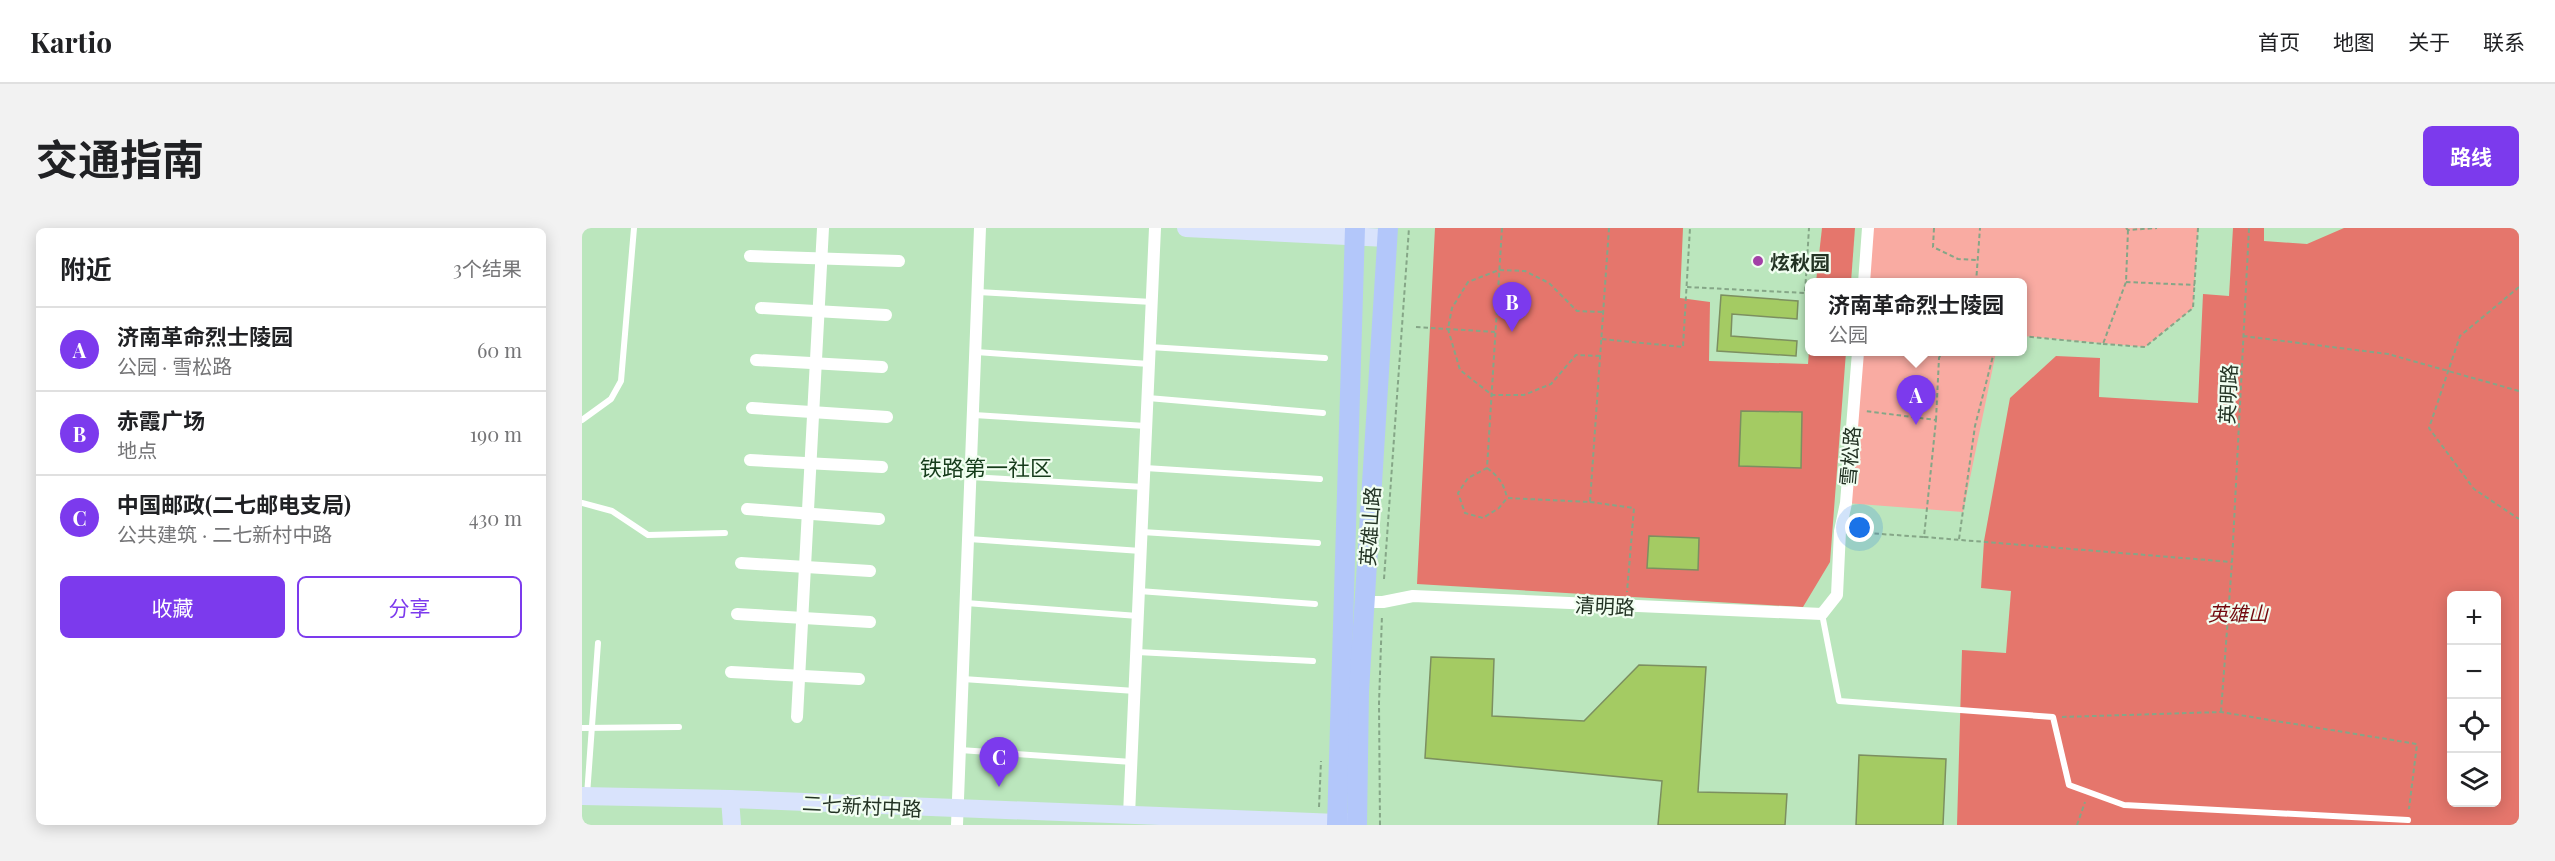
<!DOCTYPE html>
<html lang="zh">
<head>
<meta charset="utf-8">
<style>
  body { margin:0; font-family:"Playfair Display","Noto Sans SC",serif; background:#f2f2f2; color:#202124 }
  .controls { position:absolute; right:18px; bottom:18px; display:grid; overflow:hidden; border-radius:9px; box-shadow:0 3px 15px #0003 }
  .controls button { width:54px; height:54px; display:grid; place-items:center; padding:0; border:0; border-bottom:2px solid #e0e0e0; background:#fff; color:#202124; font:30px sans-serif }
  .you { position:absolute; left:1278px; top:300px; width:21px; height:21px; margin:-15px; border:4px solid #fff; border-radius:50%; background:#1a73e8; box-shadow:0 0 0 9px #1a73e833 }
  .badge { display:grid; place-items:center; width:39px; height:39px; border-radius:50%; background:#7c3aed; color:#fff; font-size:20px; font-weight:700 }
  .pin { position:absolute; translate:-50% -50px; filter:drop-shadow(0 2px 3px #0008) }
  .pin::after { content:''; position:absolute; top:32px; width:21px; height:18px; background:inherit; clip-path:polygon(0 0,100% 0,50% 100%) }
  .popup { position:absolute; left:1223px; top:50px; width:222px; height:78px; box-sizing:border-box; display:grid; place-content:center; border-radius:9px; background:#fff; filter:drop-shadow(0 2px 4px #0005); font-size:20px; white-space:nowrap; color:#757577 }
  .popup b { font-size:22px; color:#202124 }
  .popup::after { content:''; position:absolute; left:50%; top:100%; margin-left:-12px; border:12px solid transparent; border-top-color:#fff }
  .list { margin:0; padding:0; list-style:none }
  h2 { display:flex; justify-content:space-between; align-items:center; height:78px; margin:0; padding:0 24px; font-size:26px }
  h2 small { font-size:20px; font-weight:400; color:#757577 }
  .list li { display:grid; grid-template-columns:39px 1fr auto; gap:18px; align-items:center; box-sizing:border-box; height:84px; padding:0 24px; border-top:2px solid #e0e0e0 }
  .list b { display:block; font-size:22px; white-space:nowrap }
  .list p { margin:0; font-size:20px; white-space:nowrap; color:#757577 }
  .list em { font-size:20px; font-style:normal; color:#757577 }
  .actions { display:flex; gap:12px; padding:18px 24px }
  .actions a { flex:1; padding:14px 0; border:2px solid #7c3aed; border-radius:9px; text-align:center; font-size:21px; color:#7c3aed }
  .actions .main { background:#7c3aed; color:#fff }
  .icon { flex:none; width:33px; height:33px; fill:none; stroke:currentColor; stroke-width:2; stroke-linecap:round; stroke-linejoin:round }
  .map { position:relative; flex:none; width:1937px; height:597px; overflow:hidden; border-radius:9px }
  header { display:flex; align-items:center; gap:36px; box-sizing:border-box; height:84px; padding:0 30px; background:#fff; border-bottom:2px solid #e0e0e0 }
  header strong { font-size:28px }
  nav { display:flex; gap:33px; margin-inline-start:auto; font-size:21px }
  .intro { display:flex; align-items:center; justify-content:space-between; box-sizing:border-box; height:144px; padding:0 36px }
  h1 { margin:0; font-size:42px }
  .button { padding:15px 27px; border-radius:9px; background:#7c3aed; color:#fff; font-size:21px; font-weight:700 }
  main { display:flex; gap:36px; padding:0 36px }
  aside { flex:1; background:#fff; border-radius:9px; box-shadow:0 3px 15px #0003 }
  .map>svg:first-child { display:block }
  .green { fill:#f9aba2 }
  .forest { fill:#e5766c; fill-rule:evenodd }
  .building { fill:#a4cb63; stroke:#7c8f60; stroke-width:1.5 }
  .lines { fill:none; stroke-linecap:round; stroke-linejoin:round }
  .path { stroke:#85a687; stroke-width:2; stroke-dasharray:4.5 3; stroke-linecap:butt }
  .lane { stroke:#fff; stroke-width:6 }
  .street { stroke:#fff; stroke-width:12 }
  .secondary { stroke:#d9e3fc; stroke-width:18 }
  .primary { stroke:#b3c7fa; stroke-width:20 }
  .poi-dot { fill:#a340a7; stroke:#f1fef1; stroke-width:2 }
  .labels { text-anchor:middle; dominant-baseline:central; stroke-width:4.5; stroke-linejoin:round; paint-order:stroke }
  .poi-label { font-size:20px; font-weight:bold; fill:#233324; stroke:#f1fef1; text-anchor:start }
  .street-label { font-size:20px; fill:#233324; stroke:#f1fef1 }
  .park-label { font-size:20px; font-style:italic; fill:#72090e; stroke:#f1fef1 }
  .quarter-label { font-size:22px; fill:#163c1b; stroke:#f1fef1 }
</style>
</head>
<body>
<header>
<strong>Kartio</strong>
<nav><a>首页</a><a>地图</a><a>关于</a><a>联系</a></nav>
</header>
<div class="intro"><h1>交通指南</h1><a class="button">路线</a></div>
<main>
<aside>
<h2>附近<small>3个结果</small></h2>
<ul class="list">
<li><span class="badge">A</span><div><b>济南革命烈士陵园</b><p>公园 · 雪松路</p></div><em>60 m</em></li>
<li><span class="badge">B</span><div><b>赤霞广场</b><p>地点</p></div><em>190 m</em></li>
<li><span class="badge">C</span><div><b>中国邮政(二七邮电支局)</b><p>公共建筑 · 二七新村中路</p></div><em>430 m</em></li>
</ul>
<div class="actions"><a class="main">收藏</a><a>分享</a></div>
</aside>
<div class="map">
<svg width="1937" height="597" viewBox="0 0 1937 597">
  <rect width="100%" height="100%" fill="#bbe6bd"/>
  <g class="green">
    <polygon points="1289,0 1616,0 1611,80 1563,119 1441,108 1440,55 1282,55"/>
    <polygon points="1276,124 1414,124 1381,284 1264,275"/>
  </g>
  <g class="forest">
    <polygon points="853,0 1101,0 1098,70 1128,74 1127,133 1226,136 1227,123 1264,124 1248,334 1221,379 835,356"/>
    <polygon points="1240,0 1273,0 1269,54 1234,54"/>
    <path d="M 1651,0 L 1682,0 L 1682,13 L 1725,16 L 1762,0 L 1937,0 L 1937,597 L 1375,597 L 1380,422 L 1424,425 L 1429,363 L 1399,360 L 1402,313 L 1428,170 L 1474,128 L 1518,130 L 1517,169 L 1616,175 L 1621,66 L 1647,68 ZM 1870,368 L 1914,368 L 1914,574 L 1870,574 Z"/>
  </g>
  <g class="building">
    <polygon points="1139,67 1216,73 1215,91 1150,86 1149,108 1215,113 1214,128 1135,123"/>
    <polygon points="1159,183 1220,184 1219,240 1157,238"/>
    <polygon points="1067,308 1117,310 1116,342 1065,340"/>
    <polygon points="849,429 912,431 910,488 1002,493 1057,437 1124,439 1116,564 1205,566 1203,597 1076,597 1080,553 843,530"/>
    <polygon points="1277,527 1364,531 1361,597 1274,597"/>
  </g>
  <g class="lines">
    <g class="path">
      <polyline points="920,0 905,240 886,250 876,265 883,285 901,290 917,280 925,270 1008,274 1027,0"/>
      <polyline points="1352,0 1351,19 1376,31 1395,32"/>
      <polyline points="1544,0 1546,2 1575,0"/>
      <polyline points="1544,54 1613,57"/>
      <polyline points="1394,55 1398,0"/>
      <polyline points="1105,59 1223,65 1227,0"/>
      <polyline points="1937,59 1878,108 1847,200 1892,261 1937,291"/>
      <polyline points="834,99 913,104"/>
      <polyline points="1440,108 1521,116 1544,54 1546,2"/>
      <polyline points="1661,108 1806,126 1937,163"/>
      <polyline points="1020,111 1101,119 1108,0"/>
      <polyline points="1521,116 1563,119 1611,80 1616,0"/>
      <polyline points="1018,128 994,127 969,156 942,167 910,167 878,142 866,101 870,80 886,54 917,42 943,43 967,55 995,83 1020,84"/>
      <polyline points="1354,192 1357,130 1360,124"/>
      <path d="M 905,240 C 917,249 922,256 925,270"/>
      <polyline points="1008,274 1052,280 1045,364"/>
      <polyline points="1270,304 1342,309 1354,192 1283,183"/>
      <polyline points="1342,309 1650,334"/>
      <polyline points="1377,311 1393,198 1412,124"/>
      <polyline points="802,351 827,0"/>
      <polyline points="1639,484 1650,334 1667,0"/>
      <polyline points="1480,489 1639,484 1835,516 1827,581"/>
      <polyline points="737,579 739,533"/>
      <polyline points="798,597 797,475 800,387"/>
      <polyline points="1495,597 1503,574"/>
    </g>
    <g class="lane">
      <polyline points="396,64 570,74"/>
      <polyline points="568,119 743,130"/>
      <polyline points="394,124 567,136"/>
      <polyline points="566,170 741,185"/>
      <polyline points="392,187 564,198"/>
      <polyline points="0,192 29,171 39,153 52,0"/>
      <polyline points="563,240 738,251"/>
      <polyline points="389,249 562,259"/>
      <polyline points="0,275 30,283 66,307 143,305"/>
      <polyline points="560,304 736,315"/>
      <polyline points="387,311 559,323"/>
      <polyline points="557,363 733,376"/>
      <polyline points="384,375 556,388"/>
      <polyline points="1240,386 1257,473 1471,489 1487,557 1542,577 1826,592"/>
      <polyline points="555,424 731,433"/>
      <polyline points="381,451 553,463"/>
      <polyline points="0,500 97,499"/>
      <polyline points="378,522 550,534"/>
      <polyline points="5,567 16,415"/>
    </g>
    <g class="street">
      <polyline points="168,28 317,33"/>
      <polyline points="1282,55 1286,0"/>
      <polyline points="179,80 304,87"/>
      <polyline points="174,132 300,139"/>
      <polyline points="170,180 305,189"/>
      <polyline points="168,232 300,239"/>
      <polyline points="165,281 297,291"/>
      <polyline points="159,335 288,343"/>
      <polyline points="782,374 801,374 831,368 1240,386 1255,367 1258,303 1264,275 1276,124"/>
      <polyline points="155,386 288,394"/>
      <polyline points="149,444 277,451"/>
      <polyline points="215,489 241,0"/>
      <polyline points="547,587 573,0"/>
      <polyline points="375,597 398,0"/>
    </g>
    <g class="secondary">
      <polyline points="604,0 805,10"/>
      <polyline points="0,568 148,571 755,595 769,594"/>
      <polyline points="148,571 150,597"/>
    </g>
    <g class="primary">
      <polyline points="755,597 773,0"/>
      <polyline points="775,597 777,463 806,0"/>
    </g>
  </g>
  <circle class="poi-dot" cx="1176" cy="33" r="6"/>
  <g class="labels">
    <g class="poi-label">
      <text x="1188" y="33">炫秋园</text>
    </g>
    <g class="street-label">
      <text transform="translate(1645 166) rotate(-87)">英明路</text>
      <text transform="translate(1267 228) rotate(-85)">雪松路</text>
      <text transform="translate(787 298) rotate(-86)">英雄山路</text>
      <text transform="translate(1023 377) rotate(3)">清明路</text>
      <text transform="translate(280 577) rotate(3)">二七新村中路</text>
    </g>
    <g class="park-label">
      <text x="1656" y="384">英雄山</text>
    </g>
    <g class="quarter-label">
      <text x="404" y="239">铁路第一社区</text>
    </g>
  </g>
</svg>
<div class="controls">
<button>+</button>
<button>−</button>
<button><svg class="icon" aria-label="locate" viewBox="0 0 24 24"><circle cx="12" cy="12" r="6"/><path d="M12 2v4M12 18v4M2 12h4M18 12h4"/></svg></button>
<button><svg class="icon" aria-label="layers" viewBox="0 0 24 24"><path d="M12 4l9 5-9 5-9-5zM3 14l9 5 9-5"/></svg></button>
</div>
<div class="you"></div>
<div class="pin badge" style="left:1334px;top:197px">A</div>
<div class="popup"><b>济南革命烈士陵园</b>公园</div>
<div class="pin badge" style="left:930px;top:104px">B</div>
<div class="pin badge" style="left:417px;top:559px">C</div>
</div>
</main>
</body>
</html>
